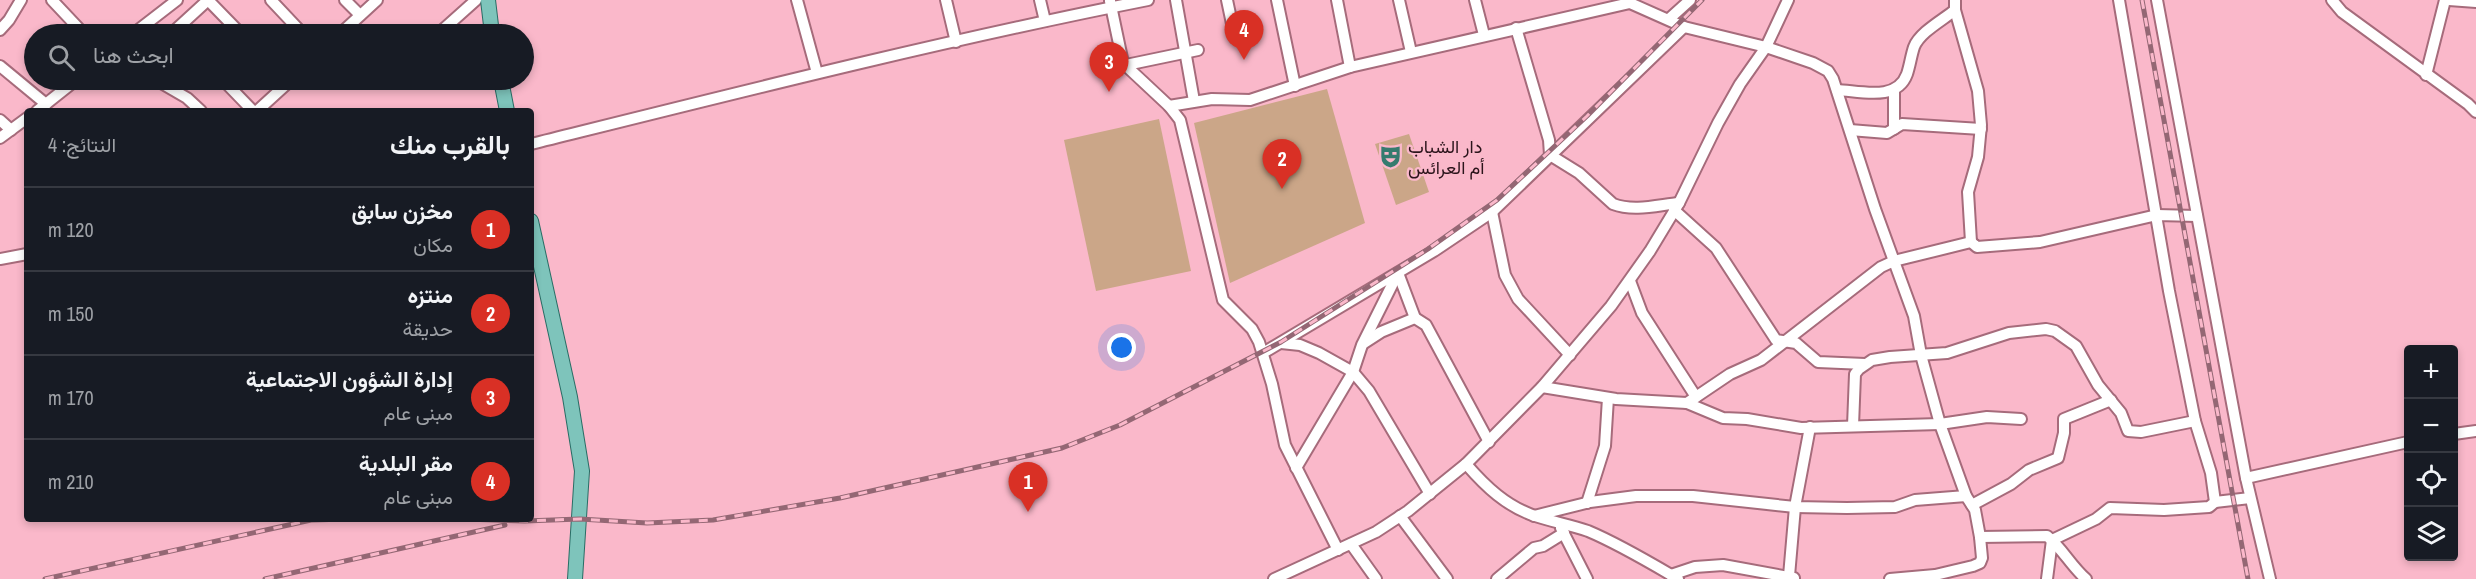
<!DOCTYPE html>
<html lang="ar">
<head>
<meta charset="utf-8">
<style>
  body { margin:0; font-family:"Archivo Narrow",Vazirmatn,sans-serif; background:#242831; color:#f1f3f6; direction:rtl }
  .controls { position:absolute; right:18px; bottom:18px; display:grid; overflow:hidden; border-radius:6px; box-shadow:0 3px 9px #0003 }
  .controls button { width:54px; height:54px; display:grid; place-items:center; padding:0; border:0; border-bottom:2px solid #363941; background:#171b24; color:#f1f3f6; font:30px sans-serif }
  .you { position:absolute; left:1122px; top:348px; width:21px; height:21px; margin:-15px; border:4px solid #fff; border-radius:50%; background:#1a73e8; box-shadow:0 0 0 9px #1a73e833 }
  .badge { display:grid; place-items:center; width:39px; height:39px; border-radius:50%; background:#d93025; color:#fff; font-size:20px; font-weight:700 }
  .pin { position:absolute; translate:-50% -50px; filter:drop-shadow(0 2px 3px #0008) }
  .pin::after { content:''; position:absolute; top:32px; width:21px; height:18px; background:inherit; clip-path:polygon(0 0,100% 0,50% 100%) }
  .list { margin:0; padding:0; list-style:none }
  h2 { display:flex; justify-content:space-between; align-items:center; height:78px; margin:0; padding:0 24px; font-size:26px }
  h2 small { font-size:20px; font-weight:400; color:#9ea1a6 }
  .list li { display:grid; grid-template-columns:39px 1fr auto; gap:18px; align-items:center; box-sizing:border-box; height:84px; padding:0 24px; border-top:2px solid #363941 }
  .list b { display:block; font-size:22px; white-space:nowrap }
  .list p { margin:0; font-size:20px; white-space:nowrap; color:#9ea1a6 }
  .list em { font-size:20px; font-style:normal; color:#9ea1a6 }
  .icon { flex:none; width:33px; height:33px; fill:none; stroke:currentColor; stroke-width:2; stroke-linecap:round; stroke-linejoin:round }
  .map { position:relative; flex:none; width:2476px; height:579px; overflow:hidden; direction:ltr }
  .search { position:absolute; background:#171b24; box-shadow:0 3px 9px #0003; left:24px; top:24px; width:510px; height:66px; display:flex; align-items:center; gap:15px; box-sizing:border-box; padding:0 21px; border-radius:33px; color:#9ea1a6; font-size:22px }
  .panel { position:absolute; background:#171b24; box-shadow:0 3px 9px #0003; left:24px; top:108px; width:510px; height:414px; border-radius:6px; direction:rtl }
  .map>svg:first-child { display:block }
  .green { fill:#cba688 }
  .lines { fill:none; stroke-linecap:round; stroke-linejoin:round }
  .minor-casing { stroke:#a66b7b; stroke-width:14 }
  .major-casing { stroke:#296d65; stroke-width:16 }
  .minor { stroke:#fff; stroke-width:10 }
  .major { stroke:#7ec4bb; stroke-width:14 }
  .rail-casing { stroke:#946774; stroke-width:5 }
  .rail { stroke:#fab8ca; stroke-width:3; stroke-dasharray:9; stroke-linecap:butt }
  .labels { text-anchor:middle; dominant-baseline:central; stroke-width:4.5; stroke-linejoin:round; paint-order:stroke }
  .poi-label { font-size:18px; fill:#2b141b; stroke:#fab8ca; text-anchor:start }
</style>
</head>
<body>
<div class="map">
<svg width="2476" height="579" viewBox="0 0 2476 579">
  <rect width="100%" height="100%" fill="#fab8ca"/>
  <g class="green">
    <polygon points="1327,89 1365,223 1230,283 1194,123"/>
    <polygon points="1159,119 1191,271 1096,291 1064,140"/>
    <polygon points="1409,134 1429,192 1396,205 1375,144"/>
  </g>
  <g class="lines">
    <defs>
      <g id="minor">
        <polyline points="52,0 84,34"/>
        <polyline points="208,0 241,34"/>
        <polyline points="271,0 303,34"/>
        <polyline points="345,0 360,15"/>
        <polyline points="797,0 817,73"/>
        <polyline points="946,0 956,42"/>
        <polyline points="1040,0 1045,21"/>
        <polyline points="1176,0 1194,101"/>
        <polyline points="1227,0 1235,38"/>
        <polyline points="1277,0 1295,86"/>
        <polyline points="1337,0 1350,67"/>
        <polyline points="1399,0 1411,52"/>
        <polyline points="1475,0 1484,35"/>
        <polyline points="1955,0 1955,10 1978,91 1981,125 1978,157 1968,192 1971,242"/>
        <polyline points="2157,0 2246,478 2270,579"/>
        <polyline points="2332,0 2342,12 2468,104 2476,112"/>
        <polyline points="2449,0 2476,2"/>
        <polyline points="1110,1 1123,63 1169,106 1180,120 1223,300 1252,329 1259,342 1272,384 1285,445 1338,550"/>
        <polyline points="1669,19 1690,0"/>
        <path d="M 1516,28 L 1549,140 L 1550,155 L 1579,173 L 1613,204 C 1634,212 1658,205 1679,203"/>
        <polyline points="0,30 9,20 21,0"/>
        <polyline points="133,34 177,0"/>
        <polyline points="171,34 208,0"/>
        <polyline points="340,34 377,0"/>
        <polyline points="438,34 476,0"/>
        <polyline points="1126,65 1198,50"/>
        <polyline points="0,66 46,104"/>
        <polyline points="2426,75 2445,0"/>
        <polyline points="156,80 187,98 201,111"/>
        <polyline points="223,80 253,111"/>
        <path d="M 1837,90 C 1860,91 1897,102 1907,74 C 1910,65 1911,56 1914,47 C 1920,32 1943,20 1955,10"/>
        <polyline points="1169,106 1212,99 1250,100 1350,67 1630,3 1684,27 1766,47 1813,63 1828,71 1833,79 1875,209 1914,316 1921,355 1940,424 1966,496 1975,510 1980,537 1982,558 1980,563 1973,566 1935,575 1890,579"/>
        <polyline points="37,111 76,80"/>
        <polyline points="257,111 291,80"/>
        <polyline points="0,120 11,130"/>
        <polyline points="1894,129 1894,90"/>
        <polyline points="1850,130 1887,133 1902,124 1981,129"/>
        <polyline points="0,138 27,118"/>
        <path d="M 531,144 C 736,93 941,41 1148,0"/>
        <polyline points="1674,210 1716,248 1776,340 1796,343 1818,362 1865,364"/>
        <polyline points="1492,212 1505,275 1518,299 1570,355"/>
        <polyline points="0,259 27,254"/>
        <polyline points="1398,273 1415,318"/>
        <polyline points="1630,281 1642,313 1696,397"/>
        <polyline points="1281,343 1300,345 1319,353 1353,372 1369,391 1430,494"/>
        <polyline points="1364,343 1381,332 1415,318 1426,325 1489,442"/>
        <polyline points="1263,353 1434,251 1492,212 1684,27"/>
        <polyline points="1542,387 1616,399 1687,403 1723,418 1747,419 1801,428 1940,424 1987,417 2021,419"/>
        <polyline points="1687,403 1730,374 1761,360 1881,267 1894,261 1971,242 1977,247 2040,242 2157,215 2197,216"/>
        <polyline points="1853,426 1855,374 1859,369 1872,360 1890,357 1947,353 2009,333 2046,329 2055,331 2076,346 2098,385 2121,413 2128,431 2141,432 2195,421"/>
        <polyline points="2454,434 2476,431"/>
        <path d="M 1466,464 C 1486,487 1506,506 1535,516 C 1553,522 1571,525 1588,531 C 1619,544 1649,562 1678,579"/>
        <polyline points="1296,468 1353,372 1362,345 1398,273"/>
        <polyline points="2246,478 2408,442"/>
        <polyline points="2215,502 2250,498"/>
        <polyline points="1587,503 1605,446 1608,398"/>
        <polyline points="1972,505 2011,484 2029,470 2058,458 2064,433 2064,419 2111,400"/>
        <polyline points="1400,516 1447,579"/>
        <polyline points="1534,516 1590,502 1636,496 1693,496 1795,507 1847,508 1895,507 1915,500 1966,496"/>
        <polyline points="1561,528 1587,579"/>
        <path d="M 1980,537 L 2047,536 C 2062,548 2071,566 2086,579"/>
        <polyline points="1351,544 1376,579"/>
        <polyline points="1671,575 1695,567 1723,565 1794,578"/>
        <polyline points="1789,576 1795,507 1810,427"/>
        <polyline points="1274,579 1376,532 1408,511 1466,464 1542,387 1611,306 1650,251 1679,203 1718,123 1740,84 1766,47 1788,0"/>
        <polyline points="1497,579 1534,548 1543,546 1564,533"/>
        <polyline points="2047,579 2052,540 2096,519 2110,508 2164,510 2209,507 2215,502 2211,473 2195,421 2169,291 2119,0"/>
      </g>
      <g id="major">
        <polyline points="488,0 492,34"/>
        <polyline points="501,80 507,111"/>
        <polyline points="531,221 570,397 582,471 575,579"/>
      </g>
    </defs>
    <use href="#minor" class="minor-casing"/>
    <use href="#major" class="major-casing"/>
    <use href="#minor" class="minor"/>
    <use href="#major" class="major"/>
    <defs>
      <g id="rail">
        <polyline points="2142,0 2248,579"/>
        <polyline points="465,519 525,521 580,519 647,523 713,520 840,498 1062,448 1120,425 1281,342 1428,249 1497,200 1587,116 1702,0"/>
        <polyline points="45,579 311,520 347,519"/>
        <polyline points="265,579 505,525"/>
      </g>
    </defs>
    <use href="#rail" class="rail-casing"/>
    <use href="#rail" class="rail"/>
  </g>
  <defs>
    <symbol id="theatre-bare" viewBox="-9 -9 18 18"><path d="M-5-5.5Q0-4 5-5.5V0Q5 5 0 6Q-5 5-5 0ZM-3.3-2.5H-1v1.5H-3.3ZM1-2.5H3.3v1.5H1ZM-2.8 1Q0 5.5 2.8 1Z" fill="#357b6f" stroke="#fab8ca" stroke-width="2.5" paint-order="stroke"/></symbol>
  </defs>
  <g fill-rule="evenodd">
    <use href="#theatre-bare" x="1374" y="140" width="33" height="33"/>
  </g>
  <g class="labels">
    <g class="poi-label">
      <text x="1408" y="146">دار الشباب<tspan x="1408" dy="21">أم العرائس</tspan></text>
    </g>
  </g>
</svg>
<div class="controls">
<button>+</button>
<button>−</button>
<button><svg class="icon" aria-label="locate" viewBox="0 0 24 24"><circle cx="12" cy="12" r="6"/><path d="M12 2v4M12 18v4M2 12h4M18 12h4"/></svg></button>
<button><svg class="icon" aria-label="layers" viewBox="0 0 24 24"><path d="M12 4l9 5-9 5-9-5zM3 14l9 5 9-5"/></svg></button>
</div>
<div class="you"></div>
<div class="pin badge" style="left:1028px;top:512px">1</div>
<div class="pin badge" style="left:1282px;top:189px">2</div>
<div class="pin badge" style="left:1109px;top:92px">3</div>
<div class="pin badge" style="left:1244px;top:60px">4</div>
<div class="search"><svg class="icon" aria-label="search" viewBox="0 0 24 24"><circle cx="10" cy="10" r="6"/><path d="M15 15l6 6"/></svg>ابحث هنا</div>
<section class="panel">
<h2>بالقرب منك<small>النتائج: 4</small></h2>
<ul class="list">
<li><span class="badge">1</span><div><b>مخزن سابق</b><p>مكان</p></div><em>120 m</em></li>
<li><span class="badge">2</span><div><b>منتزه</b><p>حديقة</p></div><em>150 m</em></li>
<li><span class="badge">3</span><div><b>إدارة الشؤون الاجتماعية</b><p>مبنى عام</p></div><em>170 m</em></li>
<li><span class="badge">4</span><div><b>مقر البلدية</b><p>مبنى عام</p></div><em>210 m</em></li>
</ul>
</section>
</div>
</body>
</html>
